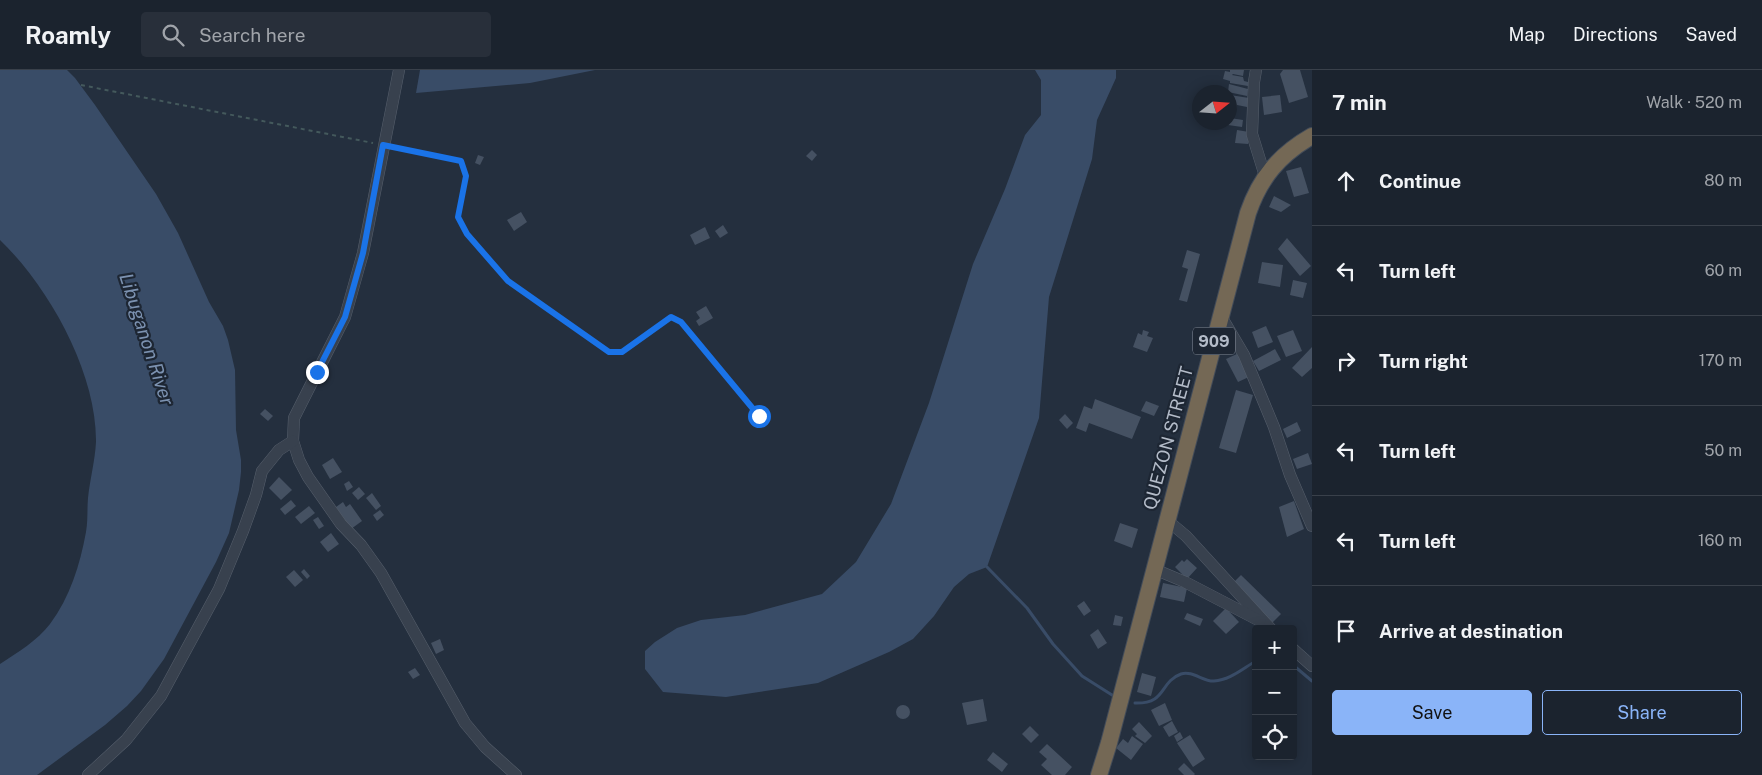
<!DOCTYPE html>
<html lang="en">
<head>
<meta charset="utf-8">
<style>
  body { margin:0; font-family:"Public Sans",sans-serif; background:#282f3a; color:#f1f3f6 }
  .controls { position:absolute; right:15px; bottom:15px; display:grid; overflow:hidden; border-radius:5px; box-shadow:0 2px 12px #0003 }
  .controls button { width:45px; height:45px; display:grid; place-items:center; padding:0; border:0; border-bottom:1px solid #39404a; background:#1b232e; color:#f1f3f6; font:25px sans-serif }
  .compass { position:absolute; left:1192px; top:15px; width:45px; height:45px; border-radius:50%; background:#1b232e; box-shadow:0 2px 12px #0003; rotate:73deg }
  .stop { position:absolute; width:15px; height:15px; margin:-11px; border:4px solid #1a73e8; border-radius:50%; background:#fff }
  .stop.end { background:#1a73e8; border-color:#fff; box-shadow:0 1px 5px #0008 }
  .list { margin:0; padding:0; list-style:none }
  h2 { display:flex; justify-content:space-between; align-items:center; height:65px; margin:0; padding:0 20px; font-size:21px }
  h2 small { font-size:16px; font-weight:400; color:#a0a4aa }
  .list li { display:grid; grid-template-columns:32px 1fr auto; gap:15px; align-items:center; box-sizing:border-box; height:90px; padding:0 20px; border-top:1px solid #39404a }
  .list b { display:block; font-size:19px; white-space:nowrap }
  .list em { font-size:16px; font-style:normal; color:#a0a4aa }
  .actions { display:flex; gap:10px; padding:15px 20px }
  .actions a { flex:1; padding:11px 0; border:1px solid #8ab4f8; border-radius:5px; text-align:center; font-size:18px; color:#8ab4f8 }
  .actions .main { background:#8ab4f8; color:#111 }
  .icon { flex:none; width:28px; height:28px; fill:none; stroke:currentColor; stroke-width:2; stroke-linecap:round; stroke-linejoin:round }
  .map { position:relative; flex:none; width:1312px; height:705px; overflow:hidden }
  header { display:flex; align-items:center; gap:30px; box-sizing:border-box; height:70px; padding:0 25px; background:#1b232e; border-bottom:1px solid #39404a }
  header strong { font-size:24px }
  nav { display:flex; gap:28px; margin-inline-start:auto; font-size:18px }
  .search { width:350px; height:45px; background:#282f3a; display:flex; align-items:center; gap:12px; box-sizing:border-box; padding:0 18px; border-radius:5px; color:#a0a4aa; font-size:19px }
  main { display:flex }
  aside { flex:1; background:#1b232e }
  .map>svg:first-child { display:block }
  .water { fill:#394c67 }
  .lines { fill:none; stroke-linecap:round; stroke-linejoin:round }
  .stream { stroke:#394c67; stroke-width:3 }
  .building { fill:#455162 }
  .minor-casing { stroke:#565f6c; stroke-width:12 }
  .highway-casing { stroke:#434c59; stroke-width:18 }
  .path { stroke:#44595c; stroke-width:2; stroke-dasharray:4 4; stroke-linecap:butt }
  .minor { stroke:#38414e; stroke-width:11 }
  .highway { stroke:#746855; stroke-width:16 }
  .route { stroke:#1a73e8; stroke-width:6 }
  .labels { text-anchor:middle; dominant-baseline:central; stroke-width:4.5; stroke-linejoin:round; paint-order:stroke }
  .shield { fill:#1d2633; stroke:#878f9c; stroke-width:1 }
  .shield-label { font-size:16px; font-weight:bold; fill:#b4bcc9 }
  .street-label { font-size:18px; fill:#b4bcc9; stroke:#1d2633 }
  .water-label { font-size:19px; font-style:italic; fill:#7c92b1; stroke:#1d2633 }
</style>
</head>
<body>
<header>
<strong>Roamly</strong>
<div class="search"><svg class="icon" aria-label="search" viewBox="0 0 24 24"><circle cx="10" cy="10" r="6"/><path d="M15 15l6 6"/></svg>Search here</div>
<nav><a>Map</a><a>Directions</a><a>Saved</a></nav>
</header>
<main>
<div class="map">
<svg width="1312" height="705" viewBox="0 0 1312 705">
  <rect width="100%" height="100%" fill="#242f3e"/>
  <g class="water">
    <path d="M 0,0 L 67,0 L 75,8 L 95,35 L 156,124 L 178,163 L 209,232 L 223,256 L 228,270 L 235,300 L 236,360 L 241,390 L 241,402 L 239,420 L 229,463 L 216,492 L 164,589 L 141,621 L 127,636 L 105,655 L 37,705 L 0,705 L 0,594 C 17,583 38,570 50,554 C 70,527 80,495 86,462 C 88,451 87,440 88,428 C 90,409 95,391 96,372 C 97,303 49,217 0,170 Z"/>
    <polygon points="420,0 595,0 530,13 416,23"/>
    <polygon points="1035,0 1116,0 1116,8 1097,50 1092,89 1049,227 1039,348 987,497 969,504 954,517 934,546 913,569 889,582 818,613 726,627 663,622 645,599 645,581 655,572 677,558 701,550 745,545 822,524 856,492 891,434 929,333 973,194 1005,119 1025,65 1041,45 1041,10"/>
  </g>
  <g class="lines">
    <g class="stream">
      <polyline points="987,497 1027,538 1053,574 1082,606 1112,625"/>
      <polyline points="1293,595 1312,611"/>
      <path d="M 1135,633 C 1167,634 1159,612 1181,604 C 1192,600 1204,612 1214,611 C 1230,610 1242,599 1256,591"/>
    </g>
  </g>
  <g class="building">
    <polygon points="1230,0 1244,0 1243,6 1233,4 1232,5 1243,7 1244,11 1248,12 1248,16 1230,13 1230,11 1223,9 1225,1 1230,2"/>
    <polygon points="1283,0 1300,0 1308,27 1289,33 1280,4"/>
    <polygon points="1229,14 1248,19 1247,26 1228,22"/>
    <polygon points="1230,25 1249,28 1247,37 1237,35 1235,44 1230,43"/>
    <polygon points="1280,25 1282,42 1264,45 1262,27"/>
    <polygon points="1230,48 1243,50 1242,57 1228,55"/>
    <polygon points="1237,60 1249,62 1248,74 1235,73"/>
    <polygon points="812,80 817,85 812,91 806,86"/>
    <polygon points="478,85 484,87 480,95 475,93"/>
    <polygon points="1301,97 1309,123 1294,127 1286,101"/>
    <polygon points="1274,126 1291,135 1281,142 1269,137"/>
    <polygon points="521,142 527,152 514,161 507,150"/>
    <polygon points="723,155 728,163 720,168 715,161"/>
    <polygon points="705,157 710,168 695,175 690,165"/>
    <polygon points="1287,168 1311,196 1300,206 1278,179"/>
    <polygon points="1187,180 1200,184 1187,232 1179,230 1188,199 1182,197"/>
    <polygon points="1262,192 1283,195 1280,217 1258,213"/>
    <polygon points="1293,210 1307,213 1303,228 1290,225"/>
    <polygon points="706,236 713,248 699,256 696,251 700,248 696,242"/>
    <polygon points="1266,256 1273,272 1258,278 1252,262"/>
    <polygon points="1143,260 1149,262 1147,266 1153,268 1147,282 1133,277 1138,263 1142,265"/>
    <polygon points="1293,260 1302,281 1286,287 1277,266"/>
    <polygon points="1312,277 1312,298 1302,307 1292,298"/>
    <polygon points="1275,279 1281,290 1259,301 1253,291"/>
    <polygon points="1239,283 1251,306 1238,312 1226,289"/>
    <polygon points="1236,320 1253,325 1236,383 1219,378"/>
    <polygon points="1095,329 1141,347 1132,369 1089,353 1086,362 1076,358 1084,336 1092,339"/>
    <polygon points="1146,331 1159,336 1154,346 1141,341"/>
    <polygon points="265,339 273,346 268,351 260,344"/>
    <polygon points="1065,344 1073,353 1067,359 1059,350"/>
    <polygon points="1297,352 1301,361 1287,368 1283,359"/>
    <polygon points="1308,383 1312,394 1297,399 1293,389"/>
    <polygon points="333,388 342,402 330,409 322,395"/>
    <polygon points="279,407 292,420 281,430 269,418"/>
    <polygon points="349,411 353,417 347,421 344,414"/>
    <polygon points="359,417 365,424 358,430 352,423"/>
    <polygon points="372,423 381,436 376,440 366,428"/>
    <polygon points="291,430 296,436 285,445 280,439"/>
    <polygon points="1294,431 1304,459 1287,467 1279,437"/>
    <polygon points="343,432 346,437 350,434 362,451 351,459 336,437"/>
    <polygon points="309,436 315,443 301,454 295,447"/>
    <polygon points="380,440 384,445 377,451 373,445"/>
    <polygon points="318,447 324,456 319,459 313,450"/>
    <polygon points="1120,453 1138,459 1132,478 1114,471"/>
    <polygon points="331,463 339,474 328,482 320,472"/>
    <polygon points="1187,489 1197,498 1187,509 1175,497 1182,490 1184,492"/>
    <polygon points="304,499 310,506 307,509 301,502"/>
    <polygon points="294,500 303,510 295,517 286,507"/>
    <polygon points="1241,505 1281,544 1272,553 1232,514"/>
    <polygon points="1163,513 1187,518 1184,532 1160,527"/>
    <polygon points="1084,531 1091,541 1084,546 1077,536"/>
    <polygon points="1226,538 1239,552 1226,564 1213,551"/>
    <polygon points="1187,543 1203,549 1200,556 1184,549"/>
    <polygon points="1115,545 1123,547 1121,556 1113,555"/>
    <polygon points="1098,559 1107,573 1098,579 1090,565"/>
    <polygon points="440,569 444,580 436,584 431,573"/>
    <polygon points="415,598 420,605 413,609 408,602"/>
    <polygon points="1142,603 1156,607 1151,626 1137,622"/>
    <polygon points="983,629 987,651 967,655 962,633"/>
    <polygon points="1165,633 1172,650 1159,656 1151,640"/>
    <circle cx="903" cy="642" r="7"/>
    <polygon points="1172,651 1178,662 1169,667 1163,657"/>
    <polygon points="1139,652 1152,666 1145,673 1135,666 1137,664 1132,659"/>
    <polygon points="1030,656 1039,665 1031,673 1022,664"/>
    <polygon points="1180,662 1183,668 1177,672 1174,666"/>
    <polygon points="1190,665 1205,689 1193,697 1177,673"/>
    <polygon points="1132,666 1143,674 1131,690 1116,678 1123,669 1128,673"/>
    <polygon points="1047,674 1072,697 1065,705 1052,705 1041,695 1047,689 1039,682"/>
    <polygon points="993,682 1008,694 1002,702 987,690"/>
    <polygon points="1184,693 1195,704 1194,705 1184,705 1178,699"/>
  </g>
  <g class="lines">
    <defs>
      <g id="minor">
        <polyline points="399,0 363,183 345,247 294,348 293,371 299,390 308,407 341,454 361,475 381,503 465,653 485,677 516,705"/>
        <polyline points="1256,0 1254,12 1252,64 1265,106"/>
        <polyline points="1221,246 1244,285 1274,357 1290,405 1312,456"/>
        <polyline points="1167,450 1186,466 1271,559"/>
        <polyline points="1154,499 1185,512 1260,551"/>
        <polyline points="1293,579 1312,596"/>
        <polyline points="88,705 126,670 161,626 219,519 243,461 256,425 262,401 279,380 293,371"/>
      </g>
      <path id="highway" d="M 1099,705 L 1109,673 L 1248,143 C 1260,108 1279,85 1312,66"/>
    </defs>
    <use href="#minor" class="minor-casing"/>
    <use href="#highway" class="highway-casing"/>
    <g class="path">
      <polyline points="81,15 373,73"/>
      <polyline points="395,78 461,91 466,106 458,147 467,164 508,211 609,283 622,282 671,247 681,252 759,346"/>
    </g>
    <use href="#minor" class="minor"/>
    <use href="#highway" class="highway"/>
  </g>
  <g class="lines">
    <polyline class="route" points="317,302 345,247 363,183 383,75 461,91 466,106 458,147 467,164 508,211 609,282 622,282 671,247 681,252 759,346"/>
  </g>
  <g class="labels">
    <rect class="shield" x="1193" y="257.5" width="42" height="27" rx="4"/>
    <g class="shield-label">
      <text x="1214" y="271">909</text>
    </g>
    <g class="street-label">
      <text transform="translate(1168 368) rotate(-75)">QUEZON STREET</text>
    </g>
    <g class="water-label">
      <text transform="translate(147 269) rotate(72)">Libuganon River</text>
    </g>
  </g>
</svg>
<div class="controls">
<button>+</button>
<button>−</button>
<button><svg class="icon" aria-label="locate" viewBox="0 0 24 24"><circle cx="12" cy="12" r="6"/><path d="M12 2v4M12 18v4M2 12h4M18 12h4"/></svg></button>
</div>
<svg class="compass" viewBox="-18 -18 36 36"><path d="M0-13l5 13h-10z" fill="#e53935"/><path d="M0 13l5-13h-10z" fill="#a0a4aa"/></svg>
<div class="stop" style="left:759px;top:346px"></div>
<div class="stop end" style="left:317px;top:302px"></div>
</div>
<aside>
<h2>7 min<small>Walk · 520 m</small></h2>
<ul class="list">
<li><svg class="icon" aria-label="ahead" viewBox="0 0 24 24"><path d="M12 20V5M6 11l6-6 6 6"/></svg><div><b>Continue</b></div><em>80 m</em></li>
<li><svg class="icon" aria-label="left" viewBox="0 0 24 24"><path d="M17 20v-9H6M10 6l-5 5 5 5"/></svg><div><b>Turn left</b></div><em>60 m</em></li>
<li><svg class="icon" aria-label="right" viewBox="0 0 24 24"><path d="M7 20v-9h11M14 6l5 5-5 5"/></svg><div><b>Turn right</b></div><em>170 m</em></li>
<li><svg class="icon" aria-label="left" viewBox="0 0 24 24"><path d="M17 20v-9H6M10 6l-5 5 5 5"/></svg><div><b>Turn left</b></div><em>50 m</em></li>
<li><svg class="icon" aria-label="left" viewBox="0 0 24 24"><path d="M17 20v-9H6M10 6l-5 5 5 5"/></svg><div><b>Turn left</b></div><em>160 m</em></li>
<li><svg class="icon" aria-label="arrive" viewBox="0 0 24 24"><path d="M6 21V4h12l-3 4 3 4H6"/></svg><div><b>Arrive at destination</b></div></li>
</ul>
<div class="actions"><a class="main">Save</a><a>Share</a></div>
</aside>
</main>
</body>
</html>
